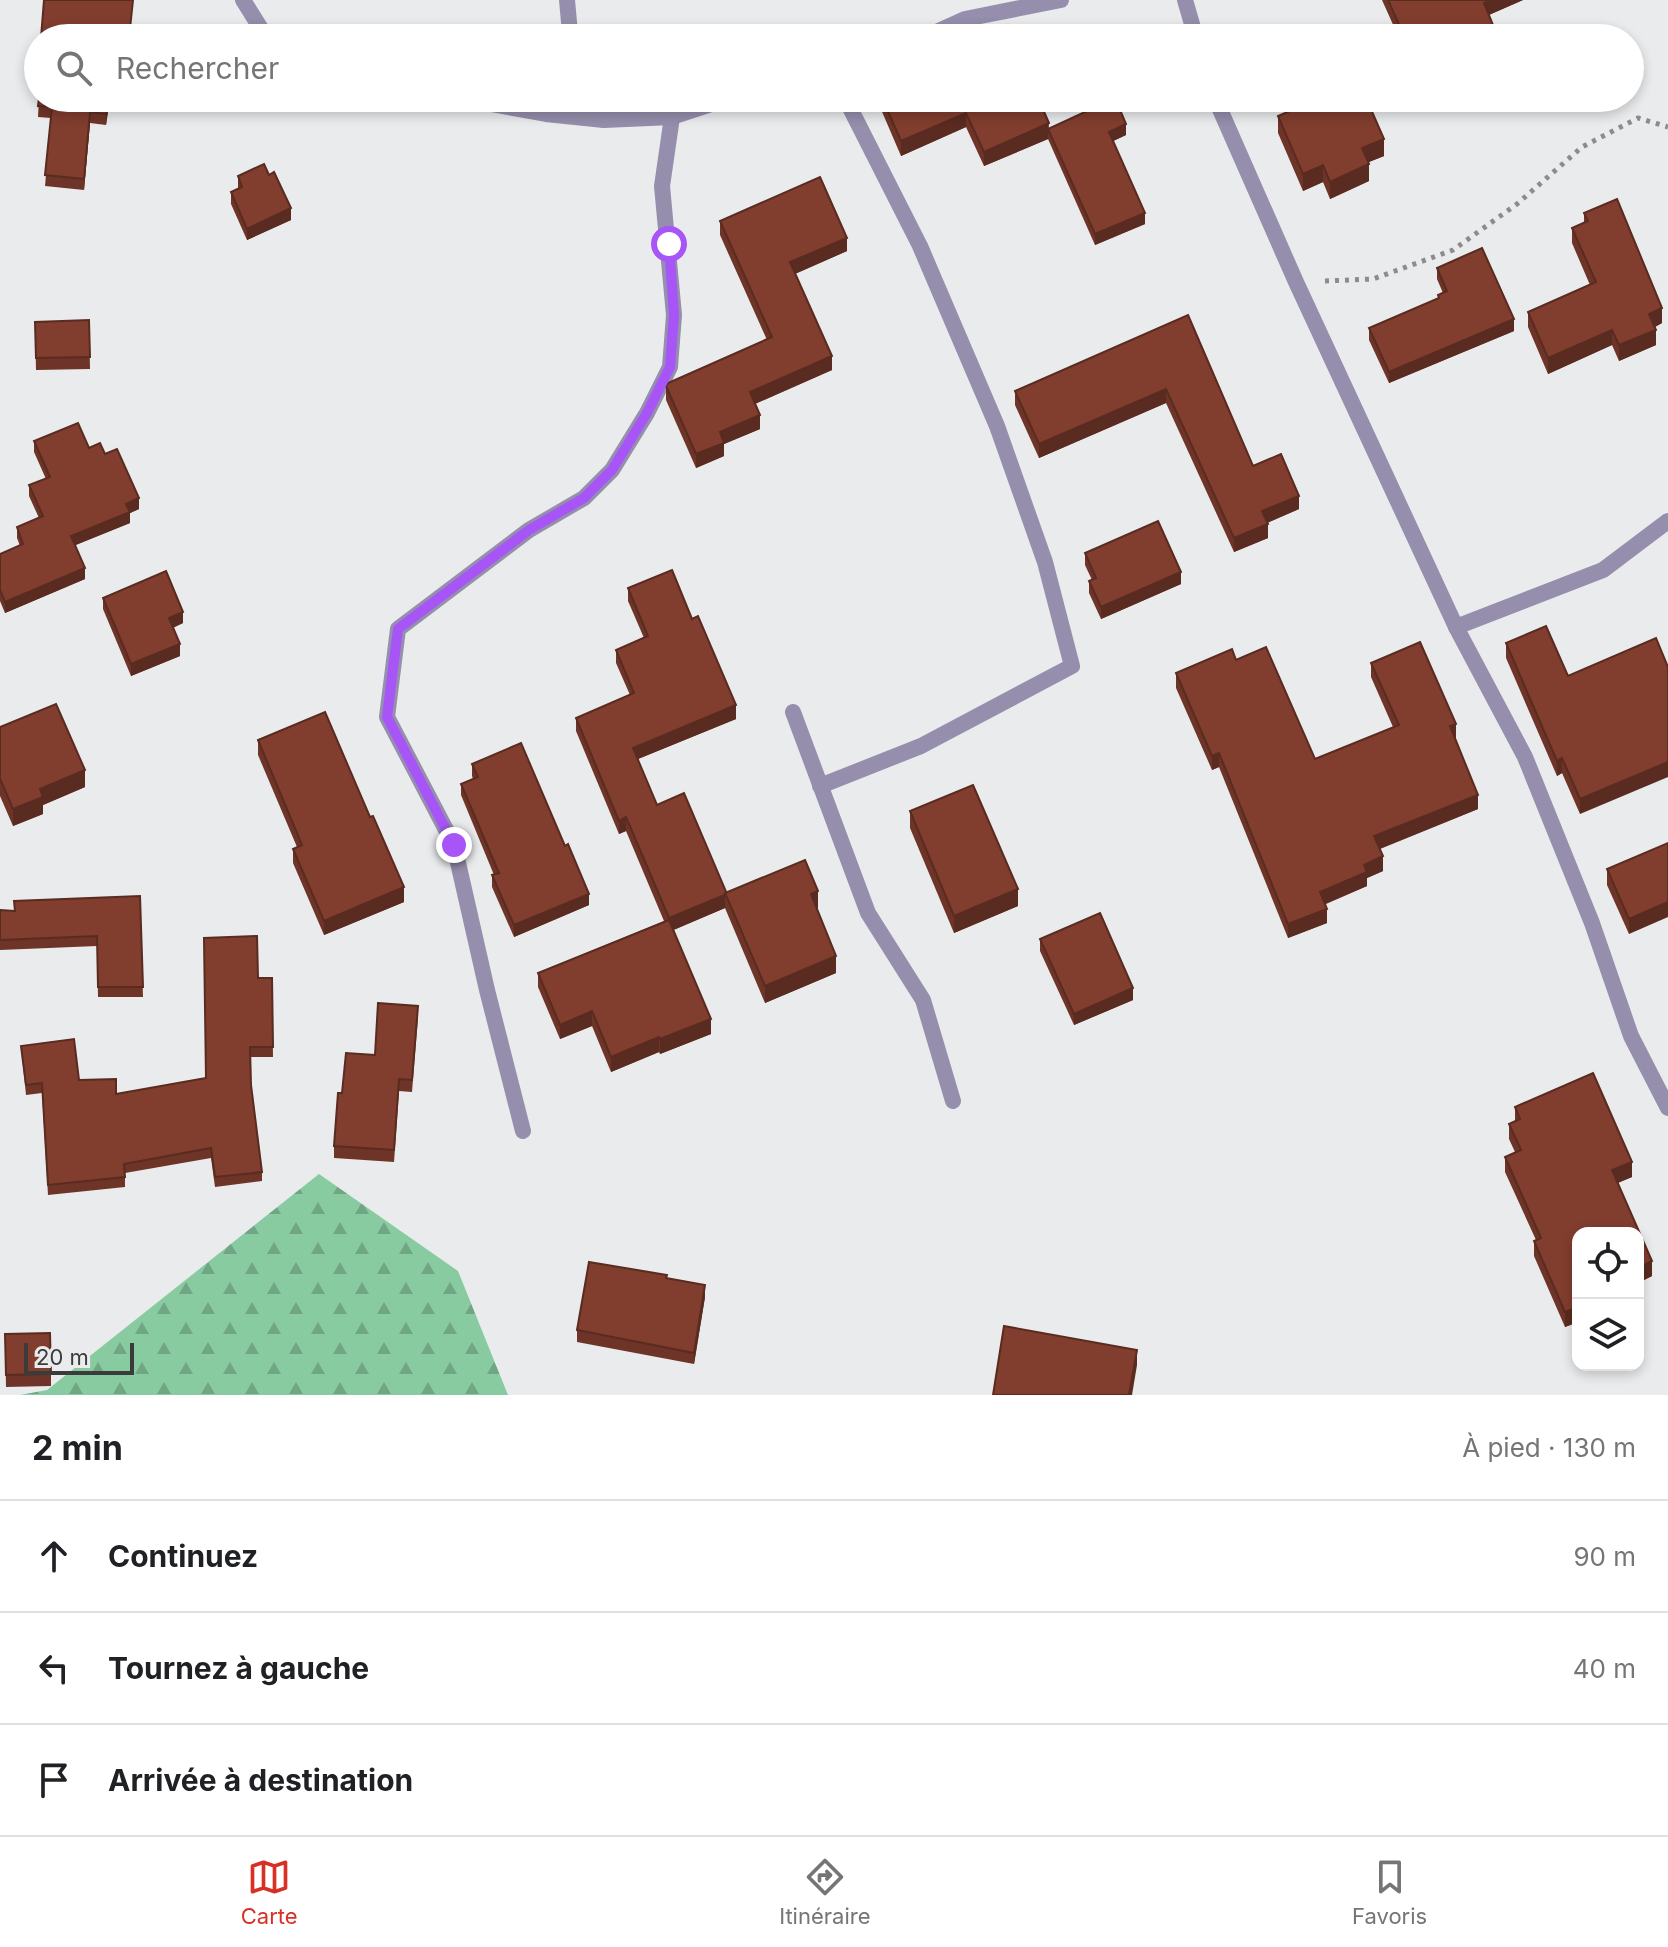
<!DOCTYPE html>
<html lang="fr">
<head>
<meta charset="utf-8">
<style>
  body { margin:0; font-family:Inter,sans-serif; background:#f2f2f2; color:#202124 }
  .controls { position:absolute; right:24px; bottom:24px; display:grid; overflow:hidden; border-radius:16px; box-shadow:0 4px 12px #0003 }
  .controls button { width:72px; height:72px; display:grid; place-items:center; padding:0; border:0; border-bottom:2px solid #e0e0e0; background:#fff; color:#202124; font:40px sans-serif }
  .scale { position:absolute; left:24px; bottom:20px; width:110px; box-sizing:border-box; padding-left:8px; border:4px solid #3b3b3c; border-top:0; font-size:22px; line-height:28px; white-space:nowrap; color:#3b3b3c; -webkit-text-stroke:6px #eaebed; paint-order:stroke }
  .stop { position:absolute; width:24px; height:24px; margin:-18px; border:6px solid #a855f7; border-radius:50%; background:#fff }
  .stop.end { background:#a855f7; border-color:#fff; box-shadow:0 2px 8px #0008 }
  .list { margin:0; padding:0; list-style:none }
  h2 { display:flex; justify-content:space-between; align-items:center; height:104px; margin:0; padding:0 32px; font-size:34px }
  h2 small { font-size:26px; font-weight:400; color:#757577 }
  .list li { display:grid; grid-template-columns:52px 1fr auto; gap:24px; align-items:center; box-sizing:border-box; height:112px; padding:0 32px; border-top:2px solid #e0e0e0 }
  .list b { display:block; font-size:30px; white-space:nowrap }
  .list em { font-size:26px; font-style:normal; color:#757577 }
  .icon { flex:none; width:44px; height:44px; fill:none; stroke:currentColor; stroke-width:2; stroke-linecap:round; stroke-linejoin:round }
  .map { position:relative; flex:none; width:1668px; height:1395px; overflow:hidden }
  .search { position:absolute; background:#fff; box-shadow:0 4px 12px #0003; left:24px; right:24px; top:24px; height:88px; display:flex; align-items:center; gap:20px; box-sizing:border-box; padding:0 28px; border-radius:44px; color:#757577; font-size:30px }
  .sheet { height:440px; background:#fff }
  nav { display:flex; justify-content:space-around; align-items:center; box-sizing:border-box; height:112px; border-top:2px solid #e0e0e0; background:#fff; font-size:22px; color:#757577 }
  nav a { display:grid; justify-items:center; gap:4px }
  nav .on { color:#d93025 }
  .map>svg:first-child { display:block }
  .forest { fill:url(#forest-firs) }
  .lines { fill:none; stroke-linecap:round; stroke-linejoin:round }
  .path { stroke:#8c8c8d; stroke-width:5; stroke-dasharray:4 6; stroke-linecap:butt }
  .street { stroke:#958eac; stroke-width:16 }
  .wall { fill:#6f3428 }
  .shaded-wall { fill:#5a2b20 }
  .building { fill:#813d2e; stroke:#5a2b20; stroke-width:2 }
  .route { stroke:#a855f7; stroke-width:10 }
</style>
</head>
<body>
<div class="map">
<svg width="1668" height="1395" viewBox="0 0 1668 1395">
  <defs>
    <pattern id="forest-firs" width="22" height="20" patternUnits="userSpaceOnUse" patternTransform="scale(2)"><rect width="22" height="20" fill="#88cba1"/><path d="M5 1l3.5 6h-7zM16 11l3.5 6h-7z" fill="#70a684"/></pattern>
  </defs>
  <rect width="100%" height="100%" fill="#eaebed"/>
  <polygon class="forest" points="319,1174 458,1271 508,1395 20,1395 47,1390"/>
  <g class="lines">
    <polyline class="path" points="1325,281 1373,279 1453,250 1517,204 1582,147 1638,118 1668,127"/>
    <g class="street">
      <polyline points="243,0 263,32 274,38"/>
      <polyline points="567,0 570,33 572,38"/>
      <polyline points="1185,0 1196,38"/>
      <polyline points="923,38 965,19 1061,0"/>
      <polyline points="458,98 546,114 604,120 672,117 730,98"/>
      <polyline points="596,98 604,120"/>
      <polyline points="1215,98 1296,282 1456,627 1525,757 1592,923 1631,1036 1668,1108"/>
      <polyline points="1456,627 1603,570 1668,521"/>
      <polyline points="793,712 868,913 923,1000 953,1101"/>
      <polyline points="820,786 921,746 1072,666 1045,562 997,426 920,246 845,98"/>
      <polyline points="523,1131 487,990 454,845 387,717 398,629 529,530 584,498 612,470 647,413 670,367 674,315 662,186 672,117"/>
    </g>
  </g>
  <g class="wall">
    <polygon points="1382,0 1523,0 1489,15 1495,38 1399,38"/>
    <polygon points="39,98 110,98 106,125 90,123 84,190 45,186 51,118 38,117"/>
    <polygon points="880,98 1038,98 1049,129 1126,135 1113,141 1145,224 1095,245 1048,139 984,166 966,127 901,156 880,107"/>
    <polygon points="1278,116 1384,156 1368,162 1369,181 1330,199 1323,182 1303,191 1278,133"/>
    <polygon points="238,176 291,220 247,240 231,204 231,192 238,189"/>
    <polygon points="1584,213 1662,323 1655,327 1656,345 1619,361 1612,345 1548,374 1528,327 1528,312 1590,285 1572,243 1572,228 1584,223"/>
    <polygon points="720,221 847,251 795,274 832,370 755,404 760,429 724,444 724,456 696,468 666,400 666,386 767,340 720,235"/>
    <polygon points="1437,268 1514,331 1389,383 1369,340 1369,328 1438,299 1438,295 1443,293 1437,279"/>
    <polygon points="1188,315 1253,466 1299,509 1267,523 1268,538 1234,552 1166,403 1039,458 1015,405 1015,391"/>
    <polygon points="89,320 90,369 36,370 35,322"/>
    <polygon points="34,441 89,448 105,454 139,509 130,513 130,523 75,545 85,579 5,613 0,601 0,554 20,546 17,538 17,527 39,518 29,496 29,485 46,479 34,452"/>
    <polygon points="1085,553 1181,584 1101,619 1089,593 1089,581 1092,580 1085,565"/>
    <polygon points="628,588 692,619 736,719 638,759 657,805 726,892 818,908 817,909 836,973 765,1003 725,908 673,930 711,1034 660,1054 659,1052 611,1072 592,1026 560,1039 538,987 538,973 664,921 626,831 619,834 576,731 576,718 630,695 616,663 616,650 644,638 628,601"/>
    <polygon points="103,598 183,623 173,628 180,656 131,676 103,609"/>
    <polygon points="1656,638 1580,814 1562,773 1557,776 1506,658 1506,643 1568,676"/>
    <polygon points="1236,660 1315,759 1393,727 1371,677 1371,663 1456,739 1478,809 1380,849 1383,871 1367,878 1367,886 1326,904 1327,923 1288,938 1219,767 1212,770 1176,688 1176,673"/>
    <polygon points="0,727 85,787 43,805 43,814 13,826 0,796"/>
    <polygon points="258,740 370,817 404,902 324,935 293,863 293,849 297,847 258,755"/>
    <polygon points="472,764 589,905 514,937 492,887 492,875 494,875 461,795 461,784 473,779 472,776"/>
    <polygon points="910,811 1018,906 954,933 910,828"/>
    <polygon points="1668,843 1629,934 1607,885 1607,869"/>
    <polygon points="140,896 143,997 98,997 97,946 0,950 0,910 14,911"/>
    <polygon points="1040,939 1133,1000 1074,1025 1040,951"/>
    <polygon points="258,978 272,978 273,1057 251,1057 251,1085 262,1172 262,1181 215,1187 211,1158 125,1173 125,1187 48,1195 42,1093 26,1095 21,1046 79,1080 116,1094 206,1078"/>
    <polygon points="418,1017 412,1092 399,1091 394,1162 334,1158 334,1146 342,1093 375,1055"/>
    <polygon points="1593,1073 1632,1162 1632,1177 1618,1183 1652,1261 1652,1276 1638,1283 1638,1233 1578,1233 1578,1322 1565,1327 1534,1256 1534,1241 1536,1240 1505,1172 1505,1157 1515,1152 1509,1139 1509,1124 1515,1121 1515,1107"/>
    <polygon points="667,1278 705,1297 694,1364 577,1342 577,1330"/>
    <polygon points="5,1334 51,1374 51,1386 6,1387"/>
  </g>
  <g class="shaded-wall">
    <polygon points="1491,0 1523,0 1484,17 1484,3"/>
    <polygon points="1495,30 1495,38 1477,38"/>
    <polygon points="108,98 110,98 106,125 106,114"/>
    <polygon points="90,112 90,123 84,190 84,179"/>
    <polygon points="966,113 966,127 901,156 901,141"/>
    <polygon points="1049,123 1048,139 984,166 984,152"/>
    <polygon points="1126,124 1126,135 1109,143 1109,132"/>
    <polygon points="1384,139 1384,156 1362,165 1362,148"/>
    <polygon points="1369,164 1369,181 1330,199 1330,182"/>
    <polygon points="1323,165 1323,182 1303,191 1303,174"/>
    <polygon points="291,208 291,220 247,240 247,229"/>
    <polygon points="1145,213 1145,224 1095,245 1095,234"/>
    <polygon points="847,238 847,251 790,276 790,262"/>
    <polygon points="1662,308 1662,323 1649,330 1649,314"/>
    <polygon points="1514,319 1514,331 1389,383 1389,372"/>
    <polygon points="1612,330 1612,345 1548,374 1548,358"/>
    <polygon points="1656,330 1656,345 1619,361 1619,345"/>
    <polygon points="832,356 832,370 750,406 750,392"/>
    <polygon points="1166,389 1166,403 1039,458 1039,444"/>
    <polygon points="760,415 760,429 724,444 724,456 696,468 696,454 720,432"/>
    <polygon points="1299,496 1299,509 1262,525 1262,511"/>
    <polygon points="139,498 139,509 130,513 130,523 71,547 71,536 126,504"/>
    <polygon points="1268,524 1268,538 1234,552 1234,538"/>
    <polygon points="85,568 85,579 5,613 5,602"/>
    <polygon points="1181,572 1181,584 1101,619 1101,607"/>
    <polygon points="183,612 183,623 169,629 169,618"/>
    <polygon points="180,644 180,656 131,676 131,664"/>
    <polygon points="736,705 736,719 633,761 633,748"/>
    <polygon points="1456,724 1456,739 1450,741 1450,726"/>
    <polygon points="1219,753 1219,767 1212,770 1212,756"/>
    <polygon points="1562,758 1562,773 1557,776 1557,761"/>
    <polygon points="1668,762 1668,777 1580,814 1580,799"/>
    <polygon points="85,770 85,787 43,805 43,814 13,826 13,809 40,789"/>
    <polygon points="1478,795 1478,809 1374,851 1374,836"/>
    <polygon points="626,817 626,831 619,834 619,821"/>
    <polygon points="1383,856 1383,871 1367,878 1367,886 1320,906 1320,892 1364,865"/>
    <polygon points="404,887 404,902 324,935 324,921"/>
    <polygon points="1018,889 1018,906 954,933 954,916"/>
    <polygon points="818,891 818,908 811,911 811,894"/>
    <polygon points="589,894 589,905 514,937 514,925"/>
    <polygon points="725,894 725,908 669,932 669,918"/>
    <polygon points="1668,902 1668,917 1629,934 1629,919"/>
    <polygon points="1327,909 1327,923 1288,938 1288,924"/>
    <polygon points="836,956 836,973 765,1003 765,986"/>
    <polygon points="1133,988 1133,1000 1074,1025 1074,1014"/>
    <polygon points="592,1011 592,1026 560,1039 560,1025"/>
    <polygon points="711,1019 711,1034 660,1054 660,1039"/>
    <polygon points="659,1037 659,1052 611,1072 611,1057"/>
    <polygon points="1632,1162 1632,1177 1612,1185 1612,1170"/>
    <polygon points="1652,1261 1652,1276 1638,1283 1638,1268"/>
    <polygon points="705,1285 705,1297 694,1364 694,1353"/>
    <polygon points="1578,1307 1578,1322 1565,1327 1565,1312"/>
    <polygon points="1137,1350 1137,1365 1132,1395 1129,1395"/>
  </g>
  <g class="building">
    <polygon points="44,0 133,0 129,38 41,38"/>
    <polygon points="1388,0 1491,0 1484,3 1495,30 1477,38 1405,38"/>
    <polygon points="1006,25 1011,38 975,38"/>
    <polygon points="965,33 967,38 953,38"/>
    <polygon points="39,98 108,98 106,114 90,112 84,179 45,175 52,107 38,106"/>
    <polygon points="882,98 1038,98 1049,123 984,152 966,113 901,141"/>
    <polygon points="1115,98 1126,124 1109,132 1145,213 1095,234 1048,129"/>
    <polygon points="1320,98 1366,98 1384,139 1362,148 1369,164 1330,182 1323,165 1303,174 1278,116"/>
    <polygon points="264,164 269,175 274,172 291,208 247,229 231,192 242,187 238,176"/>
    <polygon points="820,177 847,238 790,262 832,356 750,392 760,415 720,432 724,443 696,454 666,386 668,383 772,337 720,221"/>
    <polygon points="1617,199 1662,308 1649,314 1656,330 1619,345 1612,330 1548,358 1528,312 1596,282 1572,228 1588,221 1584,213"/>
    <polygon points="1482,248 1514,319 1389,372 1369,328 1439,298 1438,295 1447,291 1437,268"/>
    <polygon points="1188,315 1253,466 1281,454 1299,496 1262,511 1268,524 1234,538 1166,389 1039,444 1015,391"/>
    <polygon points="89,320 90,357 36,358 35,322"/>
    <polygon points="78,423 89,448 100,443 105,454 117,449 139,498 126,504 130,512 71,536 85,568 5,602 0,590 0,554 23,544 17,527 43,516 29,485 50,477 34,441"/>
    <polygon points="1158,521 1181,572 1101,607 1089,581 1096,578 1085,553"/>
    <polygon points="672,570 692,619 698,616 736,705 633,748 657,805 684,793 727,894 669,918 626,817 619,821 576,718 634,693 616,650 648,636 628,588"/>
    <polygon points="166,571 183,612 169,618 180,644 131,664 103,598"/>
    <polygon points="1546,626 1568,676 1656,638 1668,667 1668,762 1580,799 1562,758 1557,761 1506,643"/>
    <polygon points="1420,642 1456,724 1450,726 1478,795 1374,836 1383,856 1364,865 1367,872 1320,892 1327,909 1288,924 1219,753 1212,756 1176,673 1232,649 1236,660 1266,647 1315,759 1399,725 1371,663"/>
    <polygon points="56,704 85,770 40,789 43,797 13,809 0,779 0,727"/>
    <polygon points="325,712 370,817 373,816 404,887 324,921 293,849 302,845 258,740"/>
    <polygon points="521,743 565,846 568,844 589,894 514,925 492,875 499,873 461,784 478,777 472,764"/>
    <polygon points="973,785 1018,889 954,916 910,811"/>
    <polygon points="1668,843 1668,902 1629,919 1607,869"/>
    <polygon points="805,860 818,891 811,894 836,956 765,986 725,893"/>
    <polygon points="140,896 143,987 98,987 97,936 0,940 0,910 15,911 14,901"/>
    <polygon points="1100,913 1133,988 1074,1014 1040,939"/>
    <polygon points="669,920 711,1019 660,1039 659,1037 611,1057 592,1011 560,1025 538,973"/>
    <polygon points="257,936 258,978 272,978 273,1047 250,1047 251,1085 262,1172 215,1177 211,1148 124,1164 125,1177 48,1185 42,1083 26,1085 21,1046 74,1039 79,1080 116,1079 116,1094 206,1078 204,938"/>
    <polygon points="378,1003 418,1006 412,1080 399,1079 394,1150 334,1146 338,1093 342,1093 346,1053 375,1055"/>
    <polygon points="1593,1073 1632,1162 1612,1170 1652,1261 1638,1268 1638,1233 1578,1233 1578,1307 1565,1312 1534,1241 1541,1238 1505,1157 1521,1150 1509,1124 1520,1119 1515,1107"/>
    <polygon points="589,1262 667,1275 666,1278 705,1285 694,1353 577,1330"/>
    <polygon points="1004,1326 1137,1350 1129,1395 993,1395"/>
    <polygon points="50,1333 51,1374 6,1375 5,1334"/>
  </g>
  <g class="lines">
    <polyline class="route" points="454,845 387,717 398,629 529,530 584,498 612,470 647,413 670,367 674,315 669,244"/>
  </g>
</svg>
<div class="controls">
<button><svg class="icon" aria-label="locate" viewBox="0 0 24 24"><circle cx="12" cy="12" r="6"/><path d="M12 2v4M12 18v4M2 12h4M18 12h4"/></svg></button>
<button><svg class="icon" aria-label="layers" viewBox="0 0 24 24"><path d="M12 4l9 5-9 5-9-5zM3 14l9 5 9-5"/></svg></button>
</div>
<div class="scale">20 m</div>
<div class="stop" style="left:669px;top:244px"></div>
<div class="stop end" style="left:454px;top:845px"></div>
<div class="search"><svg class="icon" aria-label="search" viewBox="0 0 24 24"><circle cx="10" cy="10" r="6"/><path d="M15 15l6 6"/></svg>Rechercher</div>
</div>
<section class="sheet">
<h2>2 min<small>À pied · 130 m</small></h2>
<ul class="list">
<li><svg class="icon" aria-label="ahead" viewBox="0 0 24 24"><path d="M12 20V5M6 11l6-6 6 6"/></svg><div><b>Continuez</b></div><em>90 m</em></li>
<li><svg class="icon" aria-label="left" viewBox="0 0 24 24"><path d="M17 20v-9H6M10 6l-5 5 5 5"/></svg><div><b>Tournez à gauche</b></div><em>40 m</em></li>
<li><svg class="icon" aria-label="arrive" viewBox="0 0 24 24"><path d="M6 21V4h12l-3 4 3 4H6"/></svg><div><b>Arrivée à destination</b></div></li>
</ul>
</section>
<nav>
<a class="on"><svg class="icon" aria-label="map" viewBox="0 0 24 24"><path d="M3 6l6-2 6 2 6-2v14l-6 2-6-2-6 2zM9 4v14M15 6v14"/></svg>Carte</a>
<a><svg class="icon" aria-label="directions" viewBox="0 0 24 24"><path d="M12 3l9 9-9 9-9-9zM9 14v-3h6M13 9l2 2-2 2"/></svg>Itinéraire</a>
<a><svg class="icon" aria-label="saved" viewBox="0 0 24 24"><path d="M7 4h10v16l-5-4-5 4z"/></svg>Favoris</a>
</nav>
</body>
</html>
